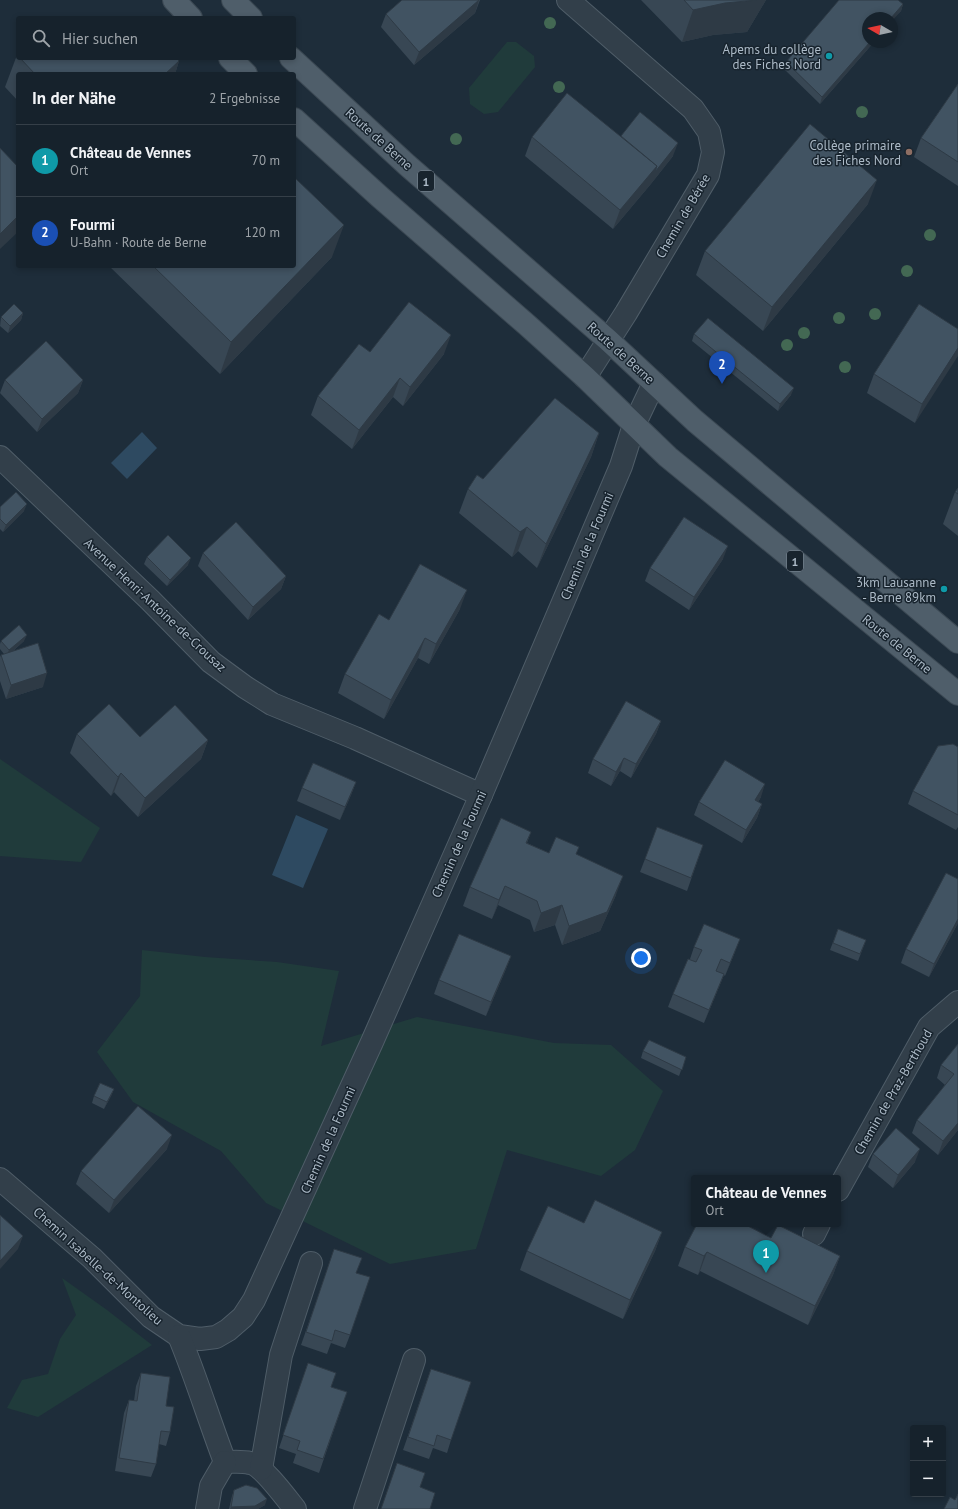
<!DOCTYPE html>
<html lang="de">
<head>
<meta charset="utf-8">
<style>
  body { margin:0; font-family:"PT Sans",sans-serif; background:#232f38; color:#f1f3f6 }
  .controls { position:absolute; right:12px; bottom:12px; display:grid; overflow:hidden; border-radius:4px; box-shadow:0 2px 6px #0003 }
  .controls button { width:36px; height:36px; display:grid; place-items:center; padding:0; border:0; border-bottom:1px solid #353f48; background:#16222c; color:#f1f3f6; font:20px sans-serif }
  .compass { position:absolute; left:862px; top:12px; width:36px; height:36px; border-radius:50%; background:#16222c; box-shadow:0 2px 6px #0003; rotate:279deg }
  .you { position:absolute; left:641px; top:958px; width:14px; height:14px; margin:-10px; border:3px solid #fff; border-radius:50%; background:#1a73e8; box-shadow:0 0 0 6px #1a73e833 }
  .badge { display:grid; place-items:center; width:26px; height:26px; border-radius:50%; background:#79bdff; color:#fff; font-size:13px; font-weight:700 }
  .pin { position:absolute; translate:-50% -33px; filter:drop-shadow(0 1px 2px #0008) }
  .pin::after { content:''; position:absolute; top:21px; width:14px; height:12px; background:inherit; clip-path:polygon(0 0,100% 0,50% 100%) }
  .popup { position:absolute; left:691px; top:1175px; width:150px; height:52px; box-sizing:border-box; display:grid; place-content:center; border-radius:4px; background:#16222c; filter:drop-shadow(0 1px 3px #0005); font-size:13px; white-space:nowrap; color:#9ea4a9 }
  .popup b { font-size:15px; color:#f1f3f6 }
  .popup::after { content:''; position:absolute; left:50%; top:100%; margin-left:-8px; border:8px solid transparent; border-top-color:#16222c }
  .list { margin:0; padding:0; list-style:none }
  h2 { display:flex; justify-content:space-between; align-items:center; height:52px; margin:0; padding:0 16px; font-size:17px }
  h2 small { font-size:13px; font-weight:400; color:#9ea4a9 }
  .list li { display:grid; grid-template-columns:26px 1fr auto; gap:12px; align-items:center; box-sizing:border-box; height:72px; padding:0 16px; border-top:1px solid #353f48 }
  .list b { display:block; font-size:15px; white-space:nowrap }
  .list p { margin:0; font-size:13px; white-space:nowrap; color:#9ea4a9 }
  .list em { font-size:13px; font-style:normal; color:#9ea4a9 }
  .icon { flex:none; width:22px; height:22px; fill:none; stroke:currentColor; stroke-width:2; stroke-linecap:round; stroke-linejoin:round }
  .map { position:relative; flex:none; width:958px; height:1509px; overflow:hidden }
  .search { position:absolute; background:#16222c; box-shadow:0 2px 6px #0003; left:16px; top:16px; width:280px; height:44px; display:flex; align-items:center; gap:10px; box-sizing:border-box; padding:0 14px; border-radius:4px; color:#9ea4a9; font-size:15px }
  .panel { position:absolute; background:#16222c; box-shadow:0 2px 6px #0003; left:16px; top:72px; width:280px; height:196px; border-radius:4px }
  .map>svg:first-child { display:block }
  .green { fill:#203b3b }
  .water { fill:#2e4a61 }
  .lines { fill:none; stroke-linecap:round; stroke-linejoin:round }
  .minor-casing { stroke:#4f5d68; stroke-width:24 }
  .major-casing { stroke:#3b4853; stroke-width:24 }
  .minor { stroke:#323f4a; stroke-width:22 }
  .major { stroke:#4f5e6a; stroke-width:22 }
  .tree { fill:#436853 }
  .wall { fill:#384754 }
  .shaded-wall { fill:#2e3a45 }
  .building { fill:#415362; stroke:#2e3a45 }
  .culture-dot { fill:#0f9aa8; stroke:#18242e; stroke-width:1.5 }
  .education-dot { fill:#8d6e63; stroke:#18242e; stroke-width:1.5 }
  .labels { text-anchor:middle; dominant-baseline:central; stroke-width:3; stroke-linejoin:round; paint-order:stroke }
  .shield { fill:#18242e; stroke:#808d99; stroke-width:1 }
  .shield-label { font-size:12px; font-weight:bold; fill:#acbac7 }
  .poi-label { font-size:13px; fill:#acbac7; stroke:#18242e; text-anchor:end }
  .street-label { font-size:13px; fill:#acbac7; stroke:#18242e }
</style>
</head>
<body>
<div class="map">
<svg width="958" height="1509" viewBox="0 0 958 1509">
  <rect width="100%" height="100%" fill="#1e2d3a"/>
  <g class="green">
    <polygon points="507,42 516,42 534,56 535,67 498,112 484,114 470,104 469,88"/>
    <polygon points="0,759 100,828 81,862 0,856"/>
    <polygon points="142,950 205,957 277,962 339,971 321,1046 417,1017 554,1043 611,1045 663,1091 635,1150 601,1176 507,1150 476,1249 390,1264 266,1203 221,1151 133,1102 97,1052 140,996"/>
    <polygon points="62,1278 107,1310 152,1345 38,1417 7,1408 22,1380 48,1374 60,1339 76,1315"/>
  </g>
  <g class="water">
    <polygon points="142,432 157,448 127,479 111,463"/>
    <polygon points="296,815 328,829 303,888 272,875"/>
  </g>
  <g class="lines">
    <defs>
      <g id="minor">
        <polyline points="568,0 693,109 709,132 713,152 708,175 626,313 585,377"/>
        <polyline points="0,457 150,600 211,662 245,687 272,704 355,738 481,795"/>
        <polyline points="0,1179 92,1258 151,1317 179,1336 200,1339 216,1337 228,1330 243,1317 254,1300 372,1042 481,795 621,466 634,425 654,383"/>
        <polyline points="838,1190 929,1027 958,1002"/>
        <polyline points="814,1234 819,1224"/>
        <path d="M 179,1336 C 196,1377 209,1420 225,1462"/>
        <path d="M 225,1462 C 233,1462 242,1461 250,1463 C 262,1465 287,1499 295,1509"/>
        <polyline points="261,1469 281,1355 311,1263"/>
        <polyline points="207,1509 211,1486 225,1462"/>
        <polyline points="365,1509 414,1360"/>
      </g>
      <g id="major">
        <polyline points="174,0 191,18"/>
        <polyline points="233,0 251,18"/>
        <polyline points="230,58 246,74"/>
        <polyline points="291,58 407,165 608,340 695,421 958,642"/>
        <polyline points="294,119 380,197 526,324 585,377 668,457 958,694"/>
      </g>
    </defs>
    <use href="#minor" class="minor-casing"/>
    <use href="#major" class="major-casing"/>
    <use href="#minor" class="minor"/>
    <use href="#major" class="major"/>
  </g>
  <g class="tree">
    <circle cx="550" cy="23" r="6"/>
    <circle cx="559" cy="87" r="6"/>
    <circle cx="862" cy="112" r="6"/>
    <circle cx="456" cy="139" r="6"/>
    <circle cx="930" cy="235" r="6"/>
    <circle cx="907" cy="271" r="6"/>
    <circle cx="875" cy="314" r="6"/>
    <circle cx="839" cy="318" r="6"/>
    <circle cx="804" cy="333" r="6"/>
    <circle cx="787" cy="345" r="6"/>
    <circle cx="845" cy="367" r="6"/>
  </g>
  <g class="wall">
    <polygon points="402,0 480,0 475,13 414,65 381,27 386,14"/>
    <polygon points="641,0 766,0 747,32 713,35 682,42"/>
    <polygon points="903,4 901,11 868,42 874,42 820,104 784,69 786,62"/>
    <polygon points="17,55 18,55 18,58 177,58 179,61 175,74 18,74 18,101 5,87"/>
    <polygon points="958,84 958,186 914,157 921,138"/>
    <polygon points="621,136 673,156 650,185 613,229 525,156 532,137"/>
    <polygon points="868,204 763,331 696,275 705,251"/>
    <polygon points="332,257 220,374 109,266 294,266"/>
    <polygon points="23,313 21,320 8,333 0,326 1,317"/>
    <polygon points="958,329 915,423 867,393 874,374"/>
    <polygon points="694,334 791,395 778,411 692,341"/>
    <polygon points="370,352 444,354 403,406 393,397 352,449 311,415 318,396"/>
    <polygon points="5,380 83,380 78,393 37,432 0,393"/>
    <polygon points="599,433 591,457 537,568 518,551 512,557 459,513 468,489 483,479"/>
    <polygon points="958,488 958,536 943,524 955,492"/>
    <polygon points="0,507 24,511 3,532 0,529"/>
    <polygon points="203,553 286,576 281,589 248,620 198,566"/>
    <polygon points="147,557 188,565 167,586 144,564"/>
    <polygon points="723,559 689,610 645,581 650,568"/>
    <polygon points="460,609 429,664 418,658 384,719 338,693 345,674 389,620"/>
    <polygon points="1,641 24,641 13,651 43,687 6,699 0,681 0,657 1,655 4,654 0,649 0,644"/>
    <polygon points="661,721 656,734 631,778 620,771 611,786 588,773 593,759"/>
    <polygon points="77,734 140,737 208,740 201,759 138,817 114,792 111,796 70,753"/>
    <polygon points="958,747 958,827 956,830 908,804 913,791"/>
    <polygon points="356,782 351,795 340,820 297,801 302,788"/>
    <polygon points="761,797 758,802 762,804 757,818 742,843 694,815 699,802"/>
    <polygon points="531,832 527,843 549,853 616,895 600,931 562,945 555,925 534,932 530,920 498,905 492,919 463,906 470,887"/>
    <polygon points="703,845 687,891 640,872 645,859"/>
    <polygon points="958,923 929,977 901,963 906,949"/>
    <polygon points="838,929 866,940 858,961 830,950"/>
    <polygon points="694,947 735,952 725,976 724,975 704,1023 668,1007 673,994 690,959"/>
    <polygon points="511,956 506,969 486,1016 434,994 439,980"/>
    <polygon points="958,1044 958,1130 938,1155 912,1133 917,1120 945,1085 937,1078 941,1065"/>
    <polygon points="643,1051 686,1057 679,1076 641,1058"/>
    <polygon points="114,1089 111,1096 104,1109 92,1103 94,1096"/>
    <polygon points="167,1149 109,1213 76,1184 81,1171"/>
    <polygon points="873,1154 915,1162 893,1188 868,1167"/>
    <polygon points="584,1223 662,1232 655,1251 623,1319 520,1270 527,1251"/>
    <polygon points="771,1238 840,1256 833,1275 808,1325 700,1271 698,1275 678,1266 685,1247"/>
    <polygon points="330,1262 356,1273 350,1335 345,1348 331,1343 327,1354 301,1345"/>
    <polygon points="308,1363 331,1387 347,1392 319,1473 293,1463 296,1454 279,1448"/>
    <polygon points="431,1369 451,1440 447,1453 433,1448 429,1459 403,1450"/>
    <polygon points="141,1373 166,1406 170,1432 166,1446 159,1444 156,1464 151,1477 115,1471 124,1413 129,1400 134,1401 136,1386"/>
    <polygon points="234,1490 265,1505 258,1509 229,1509 232,1496"/>
  </g>
  <g class="shaded-wall">
    <polygon points="479,0 475,13 414,65 419,52"/>
    <polygon points="757,0 766,0 747,32 713,35 682,42 693,10 725,3"/>
    <polygon points="903,4 901,11 892,21 892,18 891,18"/>
    <polygon points="870,42 874,42 820,104 822,97"/>
    <polygon points="179,61 175,74 165,74"/>
    <polygon points="678,143 673,156 650,185 613,229 620,210 657,166"/>
    <polygon points="877,180 868,204 763,331 772,307"/>
    <polygon points="18,216 18,232 0,249 0,234"/>
    <polygon points="344,225 332,257 220,374 231,342"/>
    <polygon points="23,313 21,320 8,333 10,326"/>
    <polygon points="451,335 444,354 403,406 410,387"/>
    <polygon points="958,348 958,356 915,423 922,404"/>
    <polygon points="400,378 393,397 352,449 359,430"/>
    <polygon points="83,380 78,393 37,432 42,419"/>
    <polygon points="794,388 791,395 778,411 780,404"/>
    <polygon points="599,433 591,457 537,568 546,544"/>
    <polygon points="27,504 24,511 3,532 6,525"/>
    <polygon points="527,527 518,551 512,557 520,532"/>
    <polygon points="728,546 723,559 689,610 694,597"/>
    <polygon points="191,558 188,565 167,586 170,580"/>
    <polygon points="286,576 281,589 248,620 253,607"/>
    <polygon points="467,590 460,609 429,664 436,644"/>
    <polygon points="27,635 24,641 6,657 9,650"/>
    <polygon points="425,638 418,658 384,719 391,700"/>
    <polygon points="47,673 43,687 6,699 11,685"/>
    <polygon points="661,721 656,734 631,778 636,764"/>
    <polygon points="208,740 201,759 138,817 145,798"/>
    <polygon points="624,758 620,771 611,786 616,772"/>
    <polygon points="121,773 114,792 111,796 118,777"/>
    <polygon points="356,782 351,795 340,820 345,807"/>
    <polygon points="765,784 761,797 751,814 755,800"/>
    <polygon points="762,804 757,818 742,843 746,830"/>
    <polygon points="623,876 616,895 600,931 562,945 569,926"/>
    <polygon points="505,886 498,905 492,919 499,900"/>
    <polygon points="562,905 555,925 534,932 541,913"/>
    <polygon points="958,919 958,923 929,977 934,964"/>
    <polygon points="740,939 735,952 725,976 730,963"/>
    <polygon points="511,956 506,969 486,1016 491,1002"/>
    <polygon points="724,974 719,987 704,1023 709,1010"/>
    <polygon points="114,1089 111,1096 104,1109 107,1102"/>
    <polygon points="958,1123 958,1130 938,1155 943,1141"/>
    <polygon points="172,1135 167,1149 109,1213 114,1200"/>
    <polygon points="920,1149 915,1162 893,1188 898,1175"/>
    <polygon points="662,1232 655,1251 623,1319 630,1300"/>
    <polygon points="23,1236 18,1249 0,1269 0,1261"/>
    <polygon points="707,1252 700,1271 698,1275 704,1256"/>
    <polygon points="840,1256 833,1275 808,1325 815,1306"/>
    <polygon points="267,1499 265,1505 258,1509 230,1509 231,1507"/>
  </g>
  <g class="building">
    <polygon points="402,0 479,0 419,52 386,14"/>
    <polygon points="684,0 757,0 725,3 693,10"/>
    <polygon points="839,0 898,0 903,4 891,18 868,18 868,42 870,42 822,97 786,62"/>
    <polygon points="20,58 177,58 179,61 165,74 35,74"/>
    <polygon points="958,84 958,162 921,138"/>
    <polygon points="567,93 657,166 620,210 532,137"/>
    <polygon points="640,112 678,143 655,172 657,166 621,136"/>
    <polygon points="810,124 877,180 772,307 705,251"/>
    <polygon points="0,148 18,167 18,216 0,234"/>
    <polygon points="294,177 344,225 231,342 153,266 294,266"/>
    <polygon points="409,302 451,335 410,387 400,378 359,430 318,396 359,344 370,352"/>
    <polygon points="14,304 23,313 10,326 1,317"/>
    <polygon points="919,304 958,329 958,348 922,404 874,374"/>
    <polygon points="708,318 794,388 780,404 694,334"/>
    <polygon points="46,341 83,380 42,419 5,380"/>
    <polygon points="555,398 599,433 546,544 527,527 520,532 468,489 477,475 483,479"/>
    <polygon points="958,488 958,494 955,492"/>
    <polygon points="16,492 27,504 6,525 0,519 0,507"/>
    <polygon points="684,517 728,546 694,597 650,568"/>
    <polygon points="236,522 286,576 253,607 203,553"/>
    <polygon points="168,535 191,558 170,580 147,557"/>
    <polygon points="420,564 467,590 436,644 425,638 391,700 345,674 379,614 389,620"/>
    <polygon points="19,625 27,635 9,650 1,641"/>
    <polygon points="38,643 47,673 11,685 1,655"/>
    <polygon points="626,701 661,721 636,764 624,758 616,772 593,759"/>
    <polygon points="109,704 140,737 175,705 208,740 145,798 121,773 118,777 77,734"/>
    <polygon points="953,744 958,747 958,815 913,791 938,746"/>
    <polygon points="725,760 765,784 755,800 762,804 746,830 699,802"/>
    <polygon points="313,763 356,782 345,807 302,788"/>
    <polygon points="501,818 531,832 526,843 549,853 556,837 579,847 576,854 623,876 607,912 569,926 562,905 541,913 537,901 505,886 499,900 470,887"/>
    <polygon points="657,827 703,845 691,878 645,859"/>
    <polygon points="946,873 958,879 958,919 934,964 906,949"/>
    <polygon points="704,924 740,939 730,963 721,959 716,971 724,974 709,1010 673,994 688,959 696,962 702,950 694,947"/>
    <polygon points="838,929 866,940 860,954 833,943"/>
    <polygon points="459,934 511,956 491,1002 439,980"/>
    <polygon points="649,1040 686,1057 682,1070 643,1051"/>
    <polygon points="958,1044 958,1123 943,1141 917,1120 954,1074 941,1065"/>
    <polygon points="100,1083 114,1089 107,1102 94,1096"/>
    <polygon points="138,1106 172,1135 114,1200 81,1171"/>
    <polygon points="896,1128 920,1149 898,1175 873,1154"/>
    <polygon points="595,1200 662,1232 630,1300 527,1251 548,1206 584,1223"/>
    <polygon points="0,1215 23,1236 0,1261"/>
    <polygon points="697,1224 744,1224 771,1238 778,1225 840,1256 815,1306 707,1252 704,1256 685,1247"/>
    <polygon points="334,1249 362,1258 356,1273 370,1277 350,1335 335,1330 332,1341 306,1332"/>
    <polygon points="308,1363 336,1373 331,1387 347,1392 323,1459 297,1450 300,1441 283,1435"/>
    <polygon points="431,1369 471,1382 451,1440 437,1435 434,1446 408,1437"/>
    <polygon points="141,1373 170,1377 166,1406 174,1407 170,1432 161,1431 156,1464 119,1458 129,1400 137,1401"/>
    <polygon points="397,1463 425,1473 420,1487 435,1493 430,1509 381,1509"/>
    <polygon points="246,1485 257,1488 267,1499 255,1506 231,1507 234,1490"/>
    <polygon points="958,1494 958,1509 944,1509 950,1497 955,1500"/>
  </g>
  <g class="culture-dot">
    <circle cx="829" cy="56" r="4"/>
    <circle cx="944" cy="589" r="4"/>
  </g>
  <circle class="education-dot" cx="909" cy="152" r="4"/>
  <g class="labels">
    <g class="shield">
      <rect x="418" y="171" width="16" height="20" rx="3"/>
      <rect x="787" y="551" width="16" height="20" rx="3"/>
    </g>
    <g class="shield-label">
      <text x="426" y="181">1</text>
      <text x="795" y="561">1</text>
    </g>
    <g class="poi-label">
      <text x="821" y="49">Apems du collège<tspan x="821" dy="15">des Fiches Nord</tspan></text>
      <text x="901" y="145">Collège primaire<tspan x="901" dy="15">des Fiches Nord</tspan></text>
      <text x="936" y="582">3km Lausanne<tspan x="936" dy="15">- Berne 89km</tspan></text>
    </g>
    <g class="street-label">
      <text transform="translate(379 139) rotate(42)">Route de Berne</text>
      <text transform="translate(683 216) rotate(-60)">Chemin de Bérée</text>
      <text transform="translate(621 353) rotate(42)">Route de Berne</text>
      <text transform="translate(587 546) rotate(-67)">Chemin de la Fourmi</text>
      <text transform="translate(155 605) rotate(43)">Avenue Henri-Antoine-de-Crousaz</text>
      <text transform="translate(897 644) rotate(39)">Route de Berne</text>
      <text transform="translate(459 844) rotate(-66)">Chemin de la Fourmi</text>
      <text transform="translate(893 1092) rotate(-60)">Chemin de Praz-Berthoud</text>
      <text transform="translate(328 1140) rotate(-66)">Chemin de la Fourmi</text>
      <text transform="translate(98 1266) rotate(42)">Chemin Isabelle-de-Montolieu</text>
    </g>
  </g>
</svg>
<div class="controls">
<button>+</button>
<button>−</button>
</div>
<svg class="compass" viewBox="-18 -18 36 36"><path d="M0-13l5 13h-10z" fill="#e53935"/><path d="M0 13l5-13h-10z" fill="#9ea4a9"/></svg>
<div class="you"></div>
<div class="pin badge" style="left:766px;top:1273px;background:#0f9aa8">1</div>
<div class="popup"><b>Château de Vennes</b>Ort</div>
<div class="pin badge" style="left:722px;top:384px;background:#1a4fb4">2</div>
<div class="search"><svg class="icon" aria-label="search" viewBox="0 0 24 24"><circle cx="10" cy="10" r="6"/><path d="M15 15l6 6"/></svg>Hier suchen</div>
<section class="panel">
<h2>In der Nähe<small>2 Ergebnisse</small></h2>
<ul class="list">
<li><span class="badge" style="background:#0f9aa8">1</span><div><b>Château de Vennes</b><p>Ort</p></div><em>70 m</em></li>
<li><span class="badge" style="background:#1a4fb4">2</span><div><b>Fourmi</b><p>U-Bahn · Route de Berne</p></div><em>120 m</em></li>
</ul>
</section>
</div>
</body>
</html>
